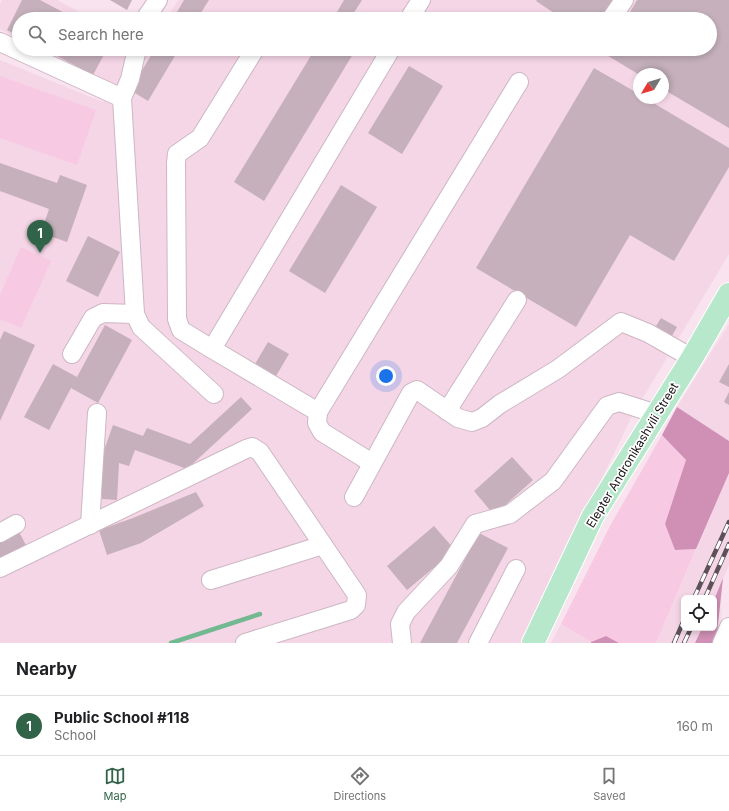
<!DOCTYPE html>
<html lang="en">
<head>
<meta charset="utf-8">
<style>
  body { margin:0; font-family:Inter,sans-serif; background:#f6f6f6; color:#202124 }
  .controls { position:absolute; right:12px; bottom:12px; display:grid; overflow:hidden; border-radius:6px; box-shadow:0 2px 6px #0003 }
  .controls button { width:36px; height:36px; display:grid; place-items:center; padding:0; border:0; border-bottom:1px solid #e0e0e0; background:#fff; color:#202124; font:20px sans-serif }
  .compass { position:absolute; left:633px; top:68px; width:36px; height:36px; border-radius:50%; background:#fff; box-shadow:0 2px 6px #0003; rotate:232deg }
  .you { position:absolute; left:386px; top:376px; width:14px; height:14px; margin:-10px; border:3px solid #fff; border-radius:50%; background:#1a73e8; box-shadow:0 0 0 6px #1a73e833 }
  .badge { display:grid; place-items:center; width:26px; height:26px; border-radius:50%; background:#306347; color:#fff; font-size:13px; font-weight:700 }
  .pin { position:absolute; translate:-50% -33px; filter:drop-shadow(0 1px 2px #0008) }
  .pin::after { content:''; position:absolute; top:21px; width:14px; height:12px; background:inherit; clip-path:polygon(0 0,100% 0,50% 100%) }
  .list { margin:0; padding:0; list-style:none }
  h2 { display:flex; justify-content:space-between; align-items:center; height:52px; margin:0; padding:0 16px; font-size:17px }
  h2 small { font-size:13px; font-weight:400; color:#757577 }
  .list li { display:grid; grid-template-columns:26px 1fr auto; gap:12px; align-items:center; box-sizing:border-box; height:60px; padding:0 16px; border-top:1px solid #e0e0e0 }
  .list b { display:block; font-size:15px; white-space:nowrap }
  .list p { margin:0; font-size:13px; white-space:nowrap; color:#757577 }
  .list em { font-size:13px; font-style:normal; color:#757577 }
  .icon { flex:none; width:22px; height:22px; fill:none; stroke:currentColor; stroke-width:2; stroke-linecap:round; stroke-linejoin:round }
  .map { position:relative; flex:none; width:729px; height:643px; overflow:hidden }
  .search { position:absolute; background:#fff; box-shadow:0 2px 6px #0003; left:12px; right:12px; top:12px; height:44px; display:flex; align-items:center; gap:10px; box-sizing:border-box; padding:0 14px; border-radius:22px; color:#757577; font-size:15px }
  .sheet { height:112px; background:#fff }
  nav { display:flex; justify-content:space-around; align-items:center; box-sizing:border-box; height:56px; border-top:1px solid #e0e0e0; background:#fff; font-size:11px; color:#757577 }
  nav a { display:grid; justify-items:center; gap:2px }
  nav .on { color:#306347 }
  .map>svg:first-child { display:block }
  .built { fill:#f5d6e7; fill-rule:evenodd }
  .green { fill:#f8c9e3 }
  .forest { fill:#d08fb5 }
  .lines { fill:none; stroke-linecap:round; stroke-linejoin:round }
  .stream { stroke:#72b890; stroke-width:4.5 }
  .building { fill:#c5b0bb }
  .minor-casing { stroke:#cdb7c3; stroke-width:20 }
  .major-casing { stroke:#fff; stroke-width:24 }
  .minor { stroke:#fff; stroke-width:18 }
  .major { stroke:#b7e8cc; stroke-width:22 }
  .rail-casing { stroke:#5c5157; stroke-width:4.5 }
  .rail { stroke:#fff; stroke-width:3; stroke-dasharray:9; stroke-linecap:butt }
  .labels { text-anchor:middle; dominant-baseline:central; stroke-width:3.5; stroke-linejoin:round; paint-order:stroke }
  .street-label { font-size:12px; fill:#1a1317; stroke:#fff }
</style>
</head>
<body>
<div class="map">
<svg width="729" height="643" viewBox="0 0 729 643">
  <rect width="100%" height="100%" fill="#f9e3ef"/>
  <g class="built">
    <polygon points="2,0 57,0 92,19 19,19 19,39 0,29 0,4"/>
    <path d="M 178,0 L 729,0 L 729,254 L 632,416 L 522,643 L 0,643 L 0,60 L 103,102 L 114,87 L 40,49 L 710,49 L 710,19 L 167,19 ZM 639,74 L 663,74 L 663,98 L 639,98 Z"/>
    <polygon points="729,324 729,441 677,407"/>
    <polygon points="729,473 729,565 714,600 714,598 684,598 684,628 702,628 695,643 656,643"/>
    <polygon points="561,624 591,642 591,643 551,643"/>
  </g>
  <g class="green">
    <polygon points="0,76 96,110 77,165 0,138"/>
    <polygon points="21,247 51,261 21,328 0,319 0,295"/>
    <polygon points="662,435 686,460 665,524 675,550 696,549 656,643 619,643 606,636 591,642 561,624 610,526"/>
  </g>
  <g class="forest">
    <polygon points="677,407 729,441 729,473 696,549 675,550 665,524 686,460 662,435"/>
    <polygon points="723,578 716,643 695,643 702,628 714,628 714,600"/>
    <polygon points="606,636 619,643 591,643 591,642"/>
  </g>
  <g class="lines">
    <polyline class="stream" points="171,643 260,614"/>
  </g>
  <g class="building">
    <polygon points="22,0 40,0 76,19 19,19 19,36 7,30"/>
    <polygon points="110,0 132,0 127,10"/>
    <polygon points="184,0 209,0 197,19 173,19"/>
    <polygon points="344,0 362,0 350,19 333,19"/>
    <polygon points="537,0 615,0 603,19 563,19 536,1"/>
    <polygon points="637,0 729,0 729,128 663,89 663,74 638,74 605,54 608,49 710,49 710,19 626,19"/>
    <polygon points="44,49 107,49 93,75"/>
    <polygon points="155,49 179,49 148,101 130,90"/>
    <polygon points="315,49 356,49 264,201 234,182"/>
    <polygon points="572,49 583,49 580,54"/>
    <polygon points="409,66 443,86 402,154 368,133"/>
    <polygon points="594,68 639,94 639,98 645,98 729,148 729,167 674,261 630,235 576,327 476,268"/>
    <polygon points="0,163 57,183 60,175 87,185 67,242 41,233 49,209 0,191"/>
    <polygon points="341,185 377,207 325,293 289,271"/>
    <polygon points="88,236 120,252 98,297 66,281"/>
    <polygon points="661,318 677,327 669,341 653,331"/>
    <polygon points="105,325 132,340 98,403 71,388 49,430 24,417 53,364 77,377"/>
    <polygon points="4,331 35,345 0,421 0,340"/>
    <polygon points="268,342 289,354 273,381 252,369"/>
    <polygon points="729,364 729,387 719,382"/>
    <polygon points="729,392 729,405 724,402"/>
    <polygon points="241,397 252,409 187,469 135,450 129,466 119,463 117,500 102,499 102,456 113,425 143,436 147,428 190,444"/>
    <polygon points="512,457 533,480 494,515 474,491"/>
    <polygon points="196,492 204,506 141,543 107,555 99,530 133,518"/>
    <polygon points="434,526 455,550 407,590 387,566"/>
    <polygon points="18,530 28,549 0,563 0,539"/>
    <polygon points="479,533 508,548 457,643 420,643"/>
  </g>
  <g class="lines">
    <defs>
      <g id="minor">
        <polyline points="145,19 158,0"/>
        <polyline points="409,19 421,0"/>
        <polyline points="611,19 624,0"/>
        <polyline points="0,42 122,98"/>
        <polyline points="137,49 130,79 122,98 135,314 141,327 214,394"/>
        <polyline points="255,49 200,138 177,154 176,163 177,319 181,330 212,349 391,49"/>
        <polyline points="212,349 318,412"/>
        <polyline points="72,354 93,318 103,313 135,314"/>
        <polyline points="447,411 517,300"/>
        <polyline points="372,463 322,432 317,423 318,412 519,82"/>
        <polyline points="354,497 411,393 417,390 458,418 472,422 482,418 500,404 558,369 621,322 648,333 692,358"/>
        <polyline points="90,525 97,413"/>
        <polyline points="0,533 16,524"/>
        <polyline points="0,568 246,449 252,447 260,452 357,595 356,605 351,610 245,643"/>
        <polyline points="211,580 323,545"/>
        <polyline points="402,643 400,624 406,612 449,566 475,524 510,514 553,481 607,406 619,402 657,414"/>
        <polyline points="478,643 516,569"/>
        <polyline points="722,643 729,627"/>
      </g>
      <polyline id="major" points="533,643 593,516 692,358 729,294"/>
    </defs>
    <use href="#minor" class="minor-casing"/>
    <use href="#major" class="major-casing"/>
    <use href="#minor" class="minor"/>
    <use href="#major" class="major"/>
    <defs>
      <g id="rail">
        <polyline points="694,598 729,522"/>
        <polyline points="705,598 729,544"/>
        <polyline points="674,643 684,620"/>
        <polyline points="684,643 691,628"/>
      </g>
    </defs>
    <use href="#rail" class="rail-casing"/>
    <use href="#rail" class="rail"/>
  </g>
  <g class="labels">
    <g class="street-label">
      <text transform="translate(632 455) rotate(-59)">Elepter Andronikashvili Street</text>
    </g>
  </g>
</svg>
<div class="controls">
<button><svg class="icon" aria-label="locate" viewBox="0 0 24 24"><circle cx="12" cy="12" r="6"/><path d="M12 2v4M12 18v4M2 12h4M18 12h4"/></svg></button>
</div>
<svg class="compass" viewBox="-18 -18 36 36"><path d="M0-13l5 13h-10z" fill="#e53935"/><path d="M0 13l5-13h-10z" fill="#757577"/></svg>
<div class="you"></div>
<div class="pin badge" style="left:40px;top:253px">1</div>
<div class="search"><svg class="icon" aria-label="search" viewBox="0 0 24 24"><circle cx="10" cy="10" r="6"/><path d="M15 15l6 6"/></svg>Search here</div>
</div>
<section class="sheet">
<h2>Nearby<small></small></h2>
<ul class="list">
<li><span class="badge">1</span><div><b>Public School #118</b><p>School</p></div><em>160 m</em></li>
</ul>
</section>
<nav>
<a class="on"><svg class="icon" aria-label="map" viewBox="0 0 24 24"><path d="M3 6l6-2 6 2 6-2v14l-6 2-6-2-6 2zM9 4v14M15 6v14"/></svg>Map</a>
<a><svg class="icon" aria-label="directions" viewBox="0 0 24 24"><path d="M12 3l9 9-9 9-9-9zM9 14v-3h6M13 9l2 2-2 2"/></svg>Directions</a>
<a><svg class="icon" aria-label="saved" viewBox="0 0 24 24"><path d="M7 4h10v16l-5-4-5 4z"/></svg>Saved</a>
</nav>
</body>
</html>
